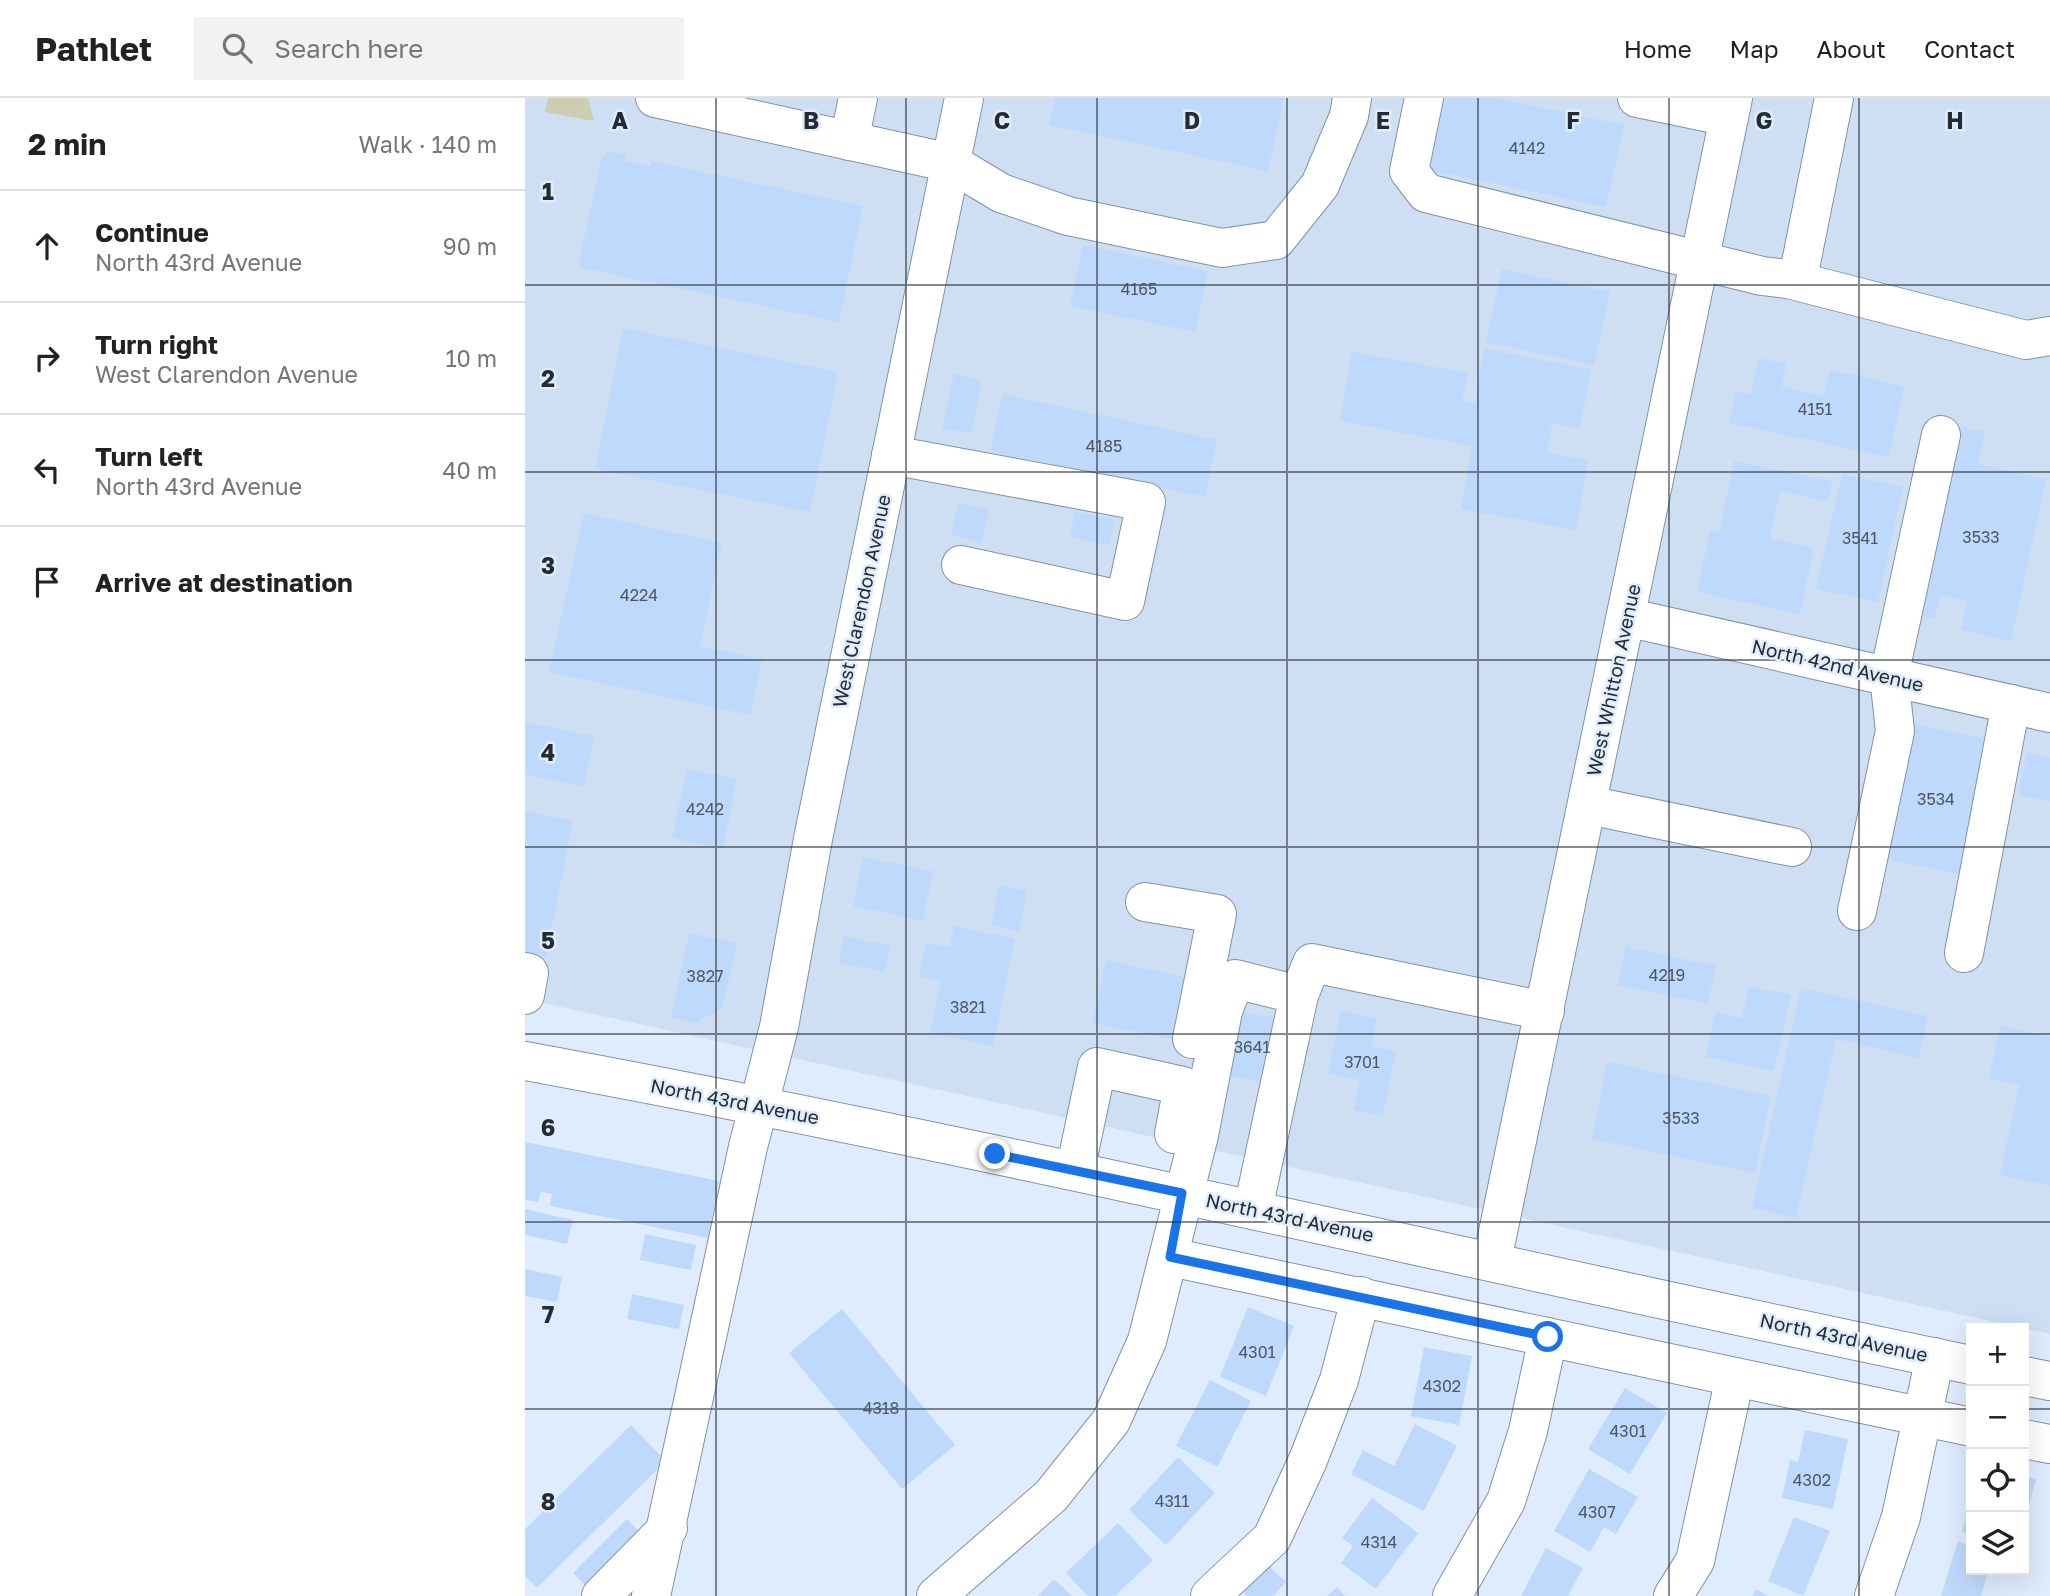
<!DOCTYPE html>
<html lang="en">
<head>
<meta charset="utf-8">
<style>
  body { margin:0; font-family:"Golos Text",sans-serif; background:#f2f2f2; color:#222 }
  .controls { position:absolute; right:21px; bottom:21px; display:grid; overflow:hidden; border-radius:0px; box-shadow:0 7px 28px #0002 }
  .controls button { width:63px; height:63px; display:grid; place-items:center; padding:0; border:0; border-bottom:2px solid #e0e0e0; background:#fff; color:#222; font:35px sans-serif }
  .stop { position:absolute; width:21px; height:21px; margin:-16px; border:5px solid #1a73e8; border-radius:50%; background:#fff }
  .stop.end { background:#1a73e8; border-color:#fff; box-shadow:0 2px 7px #0008 }
  .list { margin:0; padding:0; list-style:none }
  h2 { display:flex; justify-content:space-between; align-items:center; height:91px; margin:0; padding:0 28px; font-size:30px }
  h2 small { font-size:23px; font-weight:400; color:#767676 }
  .list li { display:grid; grid-template-columns:46px 1fr auto; gap:21px; align-items:center; box-sizing:border-box; height:112px; padding:0 28px; border-top:2px solid #e0e0e0 }
  .list b { display:block; font-size:26px; white-space:nowrap }
  .list p { margin:0; font-size:23px; white-space:nowrap; color:#767676 }
  .list em { font-size:23px; font-style:normal; color:#767676 }
  .icon { flex:none; width:38px; height:38px; fill:none; stroke:currentColor; stroke-width:2; stroke-linecap:round; stroke-linejoin:round }
  .map { position:relative; flex:none; width:1525px; height:1498px; overflow:hidden }
  header { display:flex; align-items:center; gap:42px; box-sizing:border-box; height:98px; padding:0 35px; background:#fff; border-bottom:2px solid #e0e0e0 }
  header strong { font-size:33px }
  nav { display:flex; gap:38px; margin-inline-start:auto; font-size:24px }
  .search { width:490px; height:63px; background:#f2f2f2; display:flex; align-items:center; gap:18px; box-sizing:border-box; padding:0 24px; border-radius:0px; color:#767676; font-size:26px }
  main { display:flex }
  aside { flex:1; background:#fff }
  .map>svg:first-child { display:block }
  .built { fill:#cedef3 }
  .green { fill:#cdcdaf }
  .building { fill:#bfd9fd }
  .lines { fill:none; stroke-linecap:round; stroke-linejoin:round }
  .minor-casing { stroke:#8492a6; stroke-width:40 }
  .major-casing { stroke:#8492a6; stroke-width:40 }
  .minor { stroke:#fff; stroke-width:38 }
  .major { stroke:#fff; stroke-width:38 }
  .route { stroke:#1a73e8; stroke-width:9 }
  .grid { fill:none; stroke:#252b33; stroke-width:2; stroke-opacity:0.55 }
  .labels { text-anchor:middle; dominant-baseline:central; stroke-width:5; stroke-linejoin:round; paint-order:stroke }
  .number-label { font-size:16px; fill:#4c5666 }
  .street-label { font-size:19px; fill:#252b33; stroke:#dfecfd }
  .grid-label { font-size:23px; text-anchor:middle; font-weight:bold; fill:#252b33; stroke:#dfecfd; stroke-width:5; stroke-linejoin:round; paint-order:stroke }
</style>
</head>
<body>
<header>
<strong>Pathlet</strong>
<div class="search"><svg class="icon" aria-label="search" viewBox="0 0 24 24"><circle cx="10" cy="10" r="6"/><path d="M15 15l6 6"/></svg>Search here</div>
<nav><a>Home</a><a>Map</a><a>About</a><a>Contact</a></nav>
</header>
<main>
<aside>
<h2>2 min<small>Walk · 140 m</small></h2>
<ul class="list">
<li><svg class="icon" aria-label="ahead" viewBox="0 0 24 24"><path d="M12 20V5M6 11l6-6 6 6"/></svg><div><b>Continue</b><p>North 43rd Avenue</p></div><em>90 m</em></li>
<li><svg class="icon" aria-label="right" viewBox="0 0 24 24"><path d="M7 20v-9h11M14 6l5 5-5 5"/></svg><div><b>Turn right</b><p>West Clarendon Avenue</p></div><em>10 m</em></li>
<li><svg class="icon" aria-label="left" viewBox="0 0 24 24"><path d="M17 20v-9H6M10 6l-5 5 5 5"/></svg><div><b>Turn left</b><p>North 43rd Avenue</p></div><em>40 m</em></li>
<li><svg class="icon" aria-label="arrive" viewBox="0 0 24 24"><path d="M6 21V4h12l-3 4 3 4H6"/></svg><div><b>Arrive at destination</b></div></li>
</ul>
</aside>
<div class="map">
<svg width="1525" height="1498" viewBox="0 0 1525 1498">
  <rect width="100%" height="100%" fill="#dfecfd"/>
  <polygon class="built" points="0,0 1525,0 1525,1236 0,901"/>
  <polygon class="green" points="23,0 63,0 69,23 20,14"/>
  <g class="building">
    <polygon points="530,0 759,0 743,73 524,27"/>
    <polygon points="920,0 971,0 1099,27 1081,109 904,72"/>
    <polygon points="82,53 101,57 100,63 125,68 126,63 338,108 314,224 53,169 77,58 81,59"/>
    <polygon points="558,147 683,173 670,234 545,208"/>
    <polygon points="977,171 1085,194 1069,267 961,244"/>
    <polygon points="98,230 313,274 285,414 70,371"/>
    <polygon points="959,251 1066,271 1055,331 1027,326 1022,355 1063,362 1051,432 936,411 947,348 815,323 827,254 943,275 937,303 950,305"/>
    <polygon points="1234,260 1261,266 1257,289 1299,298 1305,272 1379,288 1364,359 1204,325 1211,293 1226,296"/>
    <polygon points="429,276 457,282 446,336 417,330"/>
    <polygon points="477,296 692,342 680,399 465,353"/>
    <polygon points="1427,327 1460,334 1453,366 1521,381 1486,543 1436,532 1442,503 1415,497 1410,521 1387,516"/>
    <polygon points="1209,363 1307,383 1303,404 1255,393 1245,440 1289,450 1275,516 1172,494 1185,433 1194,435"/>
    <polygon points="1317,376 1378,389 1353,504 1291,491"/>
    <polygon points="433,405 464,412 457,444 426,437"/>
    <polygon points="550,414 589,422 584,447 545,439"/>
    <polygon points="59,415 197,445 175,548 237,561 225,617 24,574"/>
    <polygon points="0,624 69,638 59,689 0,676"/>
    <polygon points="1382,625 1467,642 1440,777 1355,760"/>
    <polygon points="1502,655 1525,660 1525,703 1493,697"/>
    <polygon points="162,671 212,681 198,751 147,740"/>
    <polygon points="0,713 48,723 21,859 0,854"/>
    <polygon points="338,759 408,773 398,823 328,808"/>
    <polygon points="474,787 502,793 494,833 466,827"/>
    <polygon points="429,828 490,841 468,948 405,935 416,883 394,879 401,845 425,849"/>
    <polygon points="164,835 212,845 197,911 170,925 146,920"/>
    <polygon points="319,838 365,848 360,874 314,865"/>
    <polygon points="1101,849 1191,868 1183,906 1093,887"/>
    <polygon points="581,862 664,880 651,942 568,925"/>
    <polygon points="1224,888 1266,897 1249,973 1181,959 1190,914 1217,920"/>
    <polygon points="1276,890 1403,918 1394,960 1311,941 1271,1120 1227,1110"/>
    <polygon points="704,911 764,923 751,987 691,975"/>
    <polygon points="816,913 852,920 846,948 871,953 858,1018 829,1012 835,982 803,975"/>
    <polygon points="1475,928 1525,939 1525,1088 1475,1077 1494,987 1464,981"/>
    <polygon points="1082,964 1246,998 1230,1075 1067,1041"/>
    <polygon points="0,1044 194,1083 183,1140 25,1108 27,1096 16,1094 13,1104 0,1102"/>
    <polygon points="0,1111 48,1122 42,1146 0,1137"/>
    <polygon points="120,1136 171,1147 166,1172 115,1162"/>
    <polygon points="0,1171 37,1179 32,1204 0,1198"/>
    <polygon points="107,1196 159,1207 154,1231 102,1221"/>
    <polygon points="723,1209 769,1228 741,1298 695,1279"/>
    <polygon points="317,1211 430,1347 377,1391 264,1255"/>
    <polygon points="899,1249 947,1258 934,1327 886,1318"/>
    <polygon points="685,1282 726,1303 692,1369 651,1348"/>
    <polygon points="1100,1290 1142,1315 1105,1376 1063,1351"/>
    <polygon points="890,1326 932,1348 899,1413 826,1376 838,1352 869,1368"/>
    <polygon points="106,1327 141,1363 12,1490 0,1478 0,1431"/>
    <polygon points="1280,1332 1323,1341 1308,1411 1257,1400 1265,1362 1273,1364"/>
    <polygon points="653,1359 690,1395 641,1447 604,1412"/>
    <polygon points="1064,1371 1113,1399 1091,1436 1079,1429 1065,1454 1029,1433"/>
    <polygon points="1499,1377 1511,1381 1500,1423 1499,1423"/>
    <polygon points="847,1400 893,1435 851,1491 816,1465 828,1448 817,1440"/>
    <polygon points="1445,1402 1446,1402 1446,1436 1437,1434"/>
    <polygon points="1269,1419 1305,1433 1278,1498 1243,1483"/>
    <polygon points="102,1421 119,1439 66,1493 48,1475"/>
    <polygon points="593,1425 628,1462 590,1498 563,1498 541,1475"/>
    <polygon points="1433,1443 1446,1448 1446,1472 1464,1472 1456,1498 1416,1498"/>
    <polygon points="1021,1450 1058,1470 1043,1498 996,1498"/>
    <polygon points="738,1462 761,1484 748,1498 722,1498 713,1489"/>
    <polygon points="529,1481 547,1498 513,1498"/>
    <polygon points="812,1489 820,1498 802,1498"/>
    <polygon points="1231,1491 1243,1498 1227,1498"/>
  </g>
  <g class="lines">
    <defs>
      <g id="minor">
        <polyline points="130,0 426,65 476,95 543,118 697,150 751,142 795,87 824,18 827,0"/>
        <polyline points="899,0 884,73 901,95 1237,178 1263,181 1275,170 1309,0"/>
        <polyline points="1112,0 1204,19"/>
        <polyline points="324,43 333,0"/>
        <polyline points="1263,181 1501,242 1525,238"/>
        <polyline points="366,357 621,404 600,503 436,467"/>
        <polyline points="1101,519 1525,615"/>
        <polyline points="1063,707 1267,749"/>
        <polyline points="620,804 692,816 667,941"/>
        <polyline points="1332,813 1370,633 1364,578 1416,337"/>
        <polyline points="1439,855 1486,606"/>
        <polyline points="0,874 4,875 0,897"/>
        <polyline points="774,897 787,865 1020,913"/>
        <polyline points="550,1073 572,969 658,988 649,1036"/>
        <polyline points="645,1159 1446,1329"/>
        <polyline points="967,1163 1208,0"/>
        <polyline points="1499,1341 1525,1346"/>
        <polyline points="76,1498 143,1430"/>
        <polyline points="126,1498 223,1049 254,929 288,741 439,0"/>
        <polyline points="411,1498 526,1398 586,1323 622,1243 674,1037 698,913 710,881 774,897 728,1111"/>
        <polyline points="685,1498 747,1440 783,1362 814,1282 836,1198"/>
        <polyline points="927,1498 981,1403 1003,1333 1023,1239"/>
        <polyline points="1148,1498 1170,1463 1210,1279"/>
        <polyline points="1349,1498 1376,1419 1410,1259"/>
      </g>
      <g id="major">
        <path d="M 0,963 C 485,1052 964,1168 1446,1267"/>
        <polyline points="1499,1278 1525,1283"/>
      </g>
    </defs>
    <use href="#minor" class="minor-casing"/>
    <use href="#major" class="major-casing"/>
    <use href="#minor" class="minor"/>
    <use href="#major" class="major"/>
  </g>
  <g class="lines">
    <polyline class="route" points="470,1056 657,1095 645,1159 1023,1239"/>
  </g>
  <path class="grid" d="M 191,0 L 191,1498M 381,0 L 381,1498M 572,0 L 572,1498M 762,0 L 762,1498M 953,0 L 953,1498M 1144,0 L 1144,1498M 1334,0 L 1334,1498M 0,187 L 1525,187M 0,374 L 1525,374M 0,562 L 1525,562M 0,749 L 1525,749M 0,936 L 1525,936M 0,1124 L 1525,1124M 0,1311 L 1446,1311M 1499,1311 L 1525,1311"/>
  <g class="labels">
    <g class="number-label">
      <text x="1002" y="50">4142</text>
      <text x="614" y="191">4165</text>
      <text x="1290" y="311">4151</text>
      <text x="579" y="348">4185</text>
      <text x="1456" y="439">3533</text>
      <text x="1335" y="440">3541</text>
      <text x="114" y="497">4224</text>
      <text x="1411" y="701">3534</text>
      <text x="180" y="711">4242</text>
      <text x="1142" y="877">4219</text>
      <text x="180" y="878">3827</text>
      <text x="443" y="909">3821</text>
      <text x="727" y="949">3641</text>
      <text x="837" y="964">3701</text>
      <text x="1156" y="1020">3533</text>
      <text x="732" y="1254">4301</text>
      <text x="917" y="1288">4302</text>
      <text x="356" y="1310">4318</text>
      <text x="1103" y="1333">4301</text>
      <text x="1287" y="1382">4302</text>
      <text x="647" y="1403">4311</text>
      <text x="1072" y="1414">4307</text>
      <text x="854" y="1444">4314</text>
    </g>
    <g class="street-label">
      <text transform="translate(336 503) rotate(-78)">West Clarendon Avenue</text>
      <text transform="translate(1313 567) rotate(13)">North 42nd Avenue</text>
      <text transform="translate(1088 582) rotate(-78)">West Whitton Avenue</text>
      <text transform="translate(210 1003) rotate(11)">North 43rd Avenue</text>
      <text transform="translate(765 1119) rotate(12)">North 43rd Avenue</text>
      <text transform="translate(1319 1239) rotate(12)">North 43rd Avenue</text>
    </g>
  </g>
  <g class="grid-label">
    <text x="95" y="31">A</text>
    <text x="286" y="31">B</text>
    <text x="477" y="31">C</text>
    <text x="667" y="31">D</text>
    <text x="858" y="31">E</text>
    <text x="1048" y="31">F</text>
    <text x="1239" y="31">G</text>
    <text x="1430" y="31">H</text>
    <text x="23" y="102">1</text>
    <text x="23" y="289">2</text>
    <text x="23" y="476">3</text>
    <text x="23" y="663">4</text>
    <text x="23" y="851">5</text>
    <text x="23" y="1038">6</text>
    <text x="23" y="1225">7</text>
    <text x="23" y="1412">8</text>
  </g>
</svg>
<div class="controls">
<button>+</button>
<button>−</button>
<button><svg class="icon" aria-label="locate" viewBox="0 0 24 24"><circle cx="12" cy="12" r="6"/><path d="M12 2v4M12 18v4M2 12h4M18 12h4"/></svg></button>
<button><svg class="icon" aria-label="layers" viewBox="0 0 24 24"><path d="M12 4l9 5-9 5-9-5zM3 14l9 5 9-5"/></svg></button>
</div>
<div class="stop" style="left:1023px;top:1239px"></div>
<div class="stop end" style="left:470px;top:1056px"></div>
</div>
</main>
</body>
</html>
